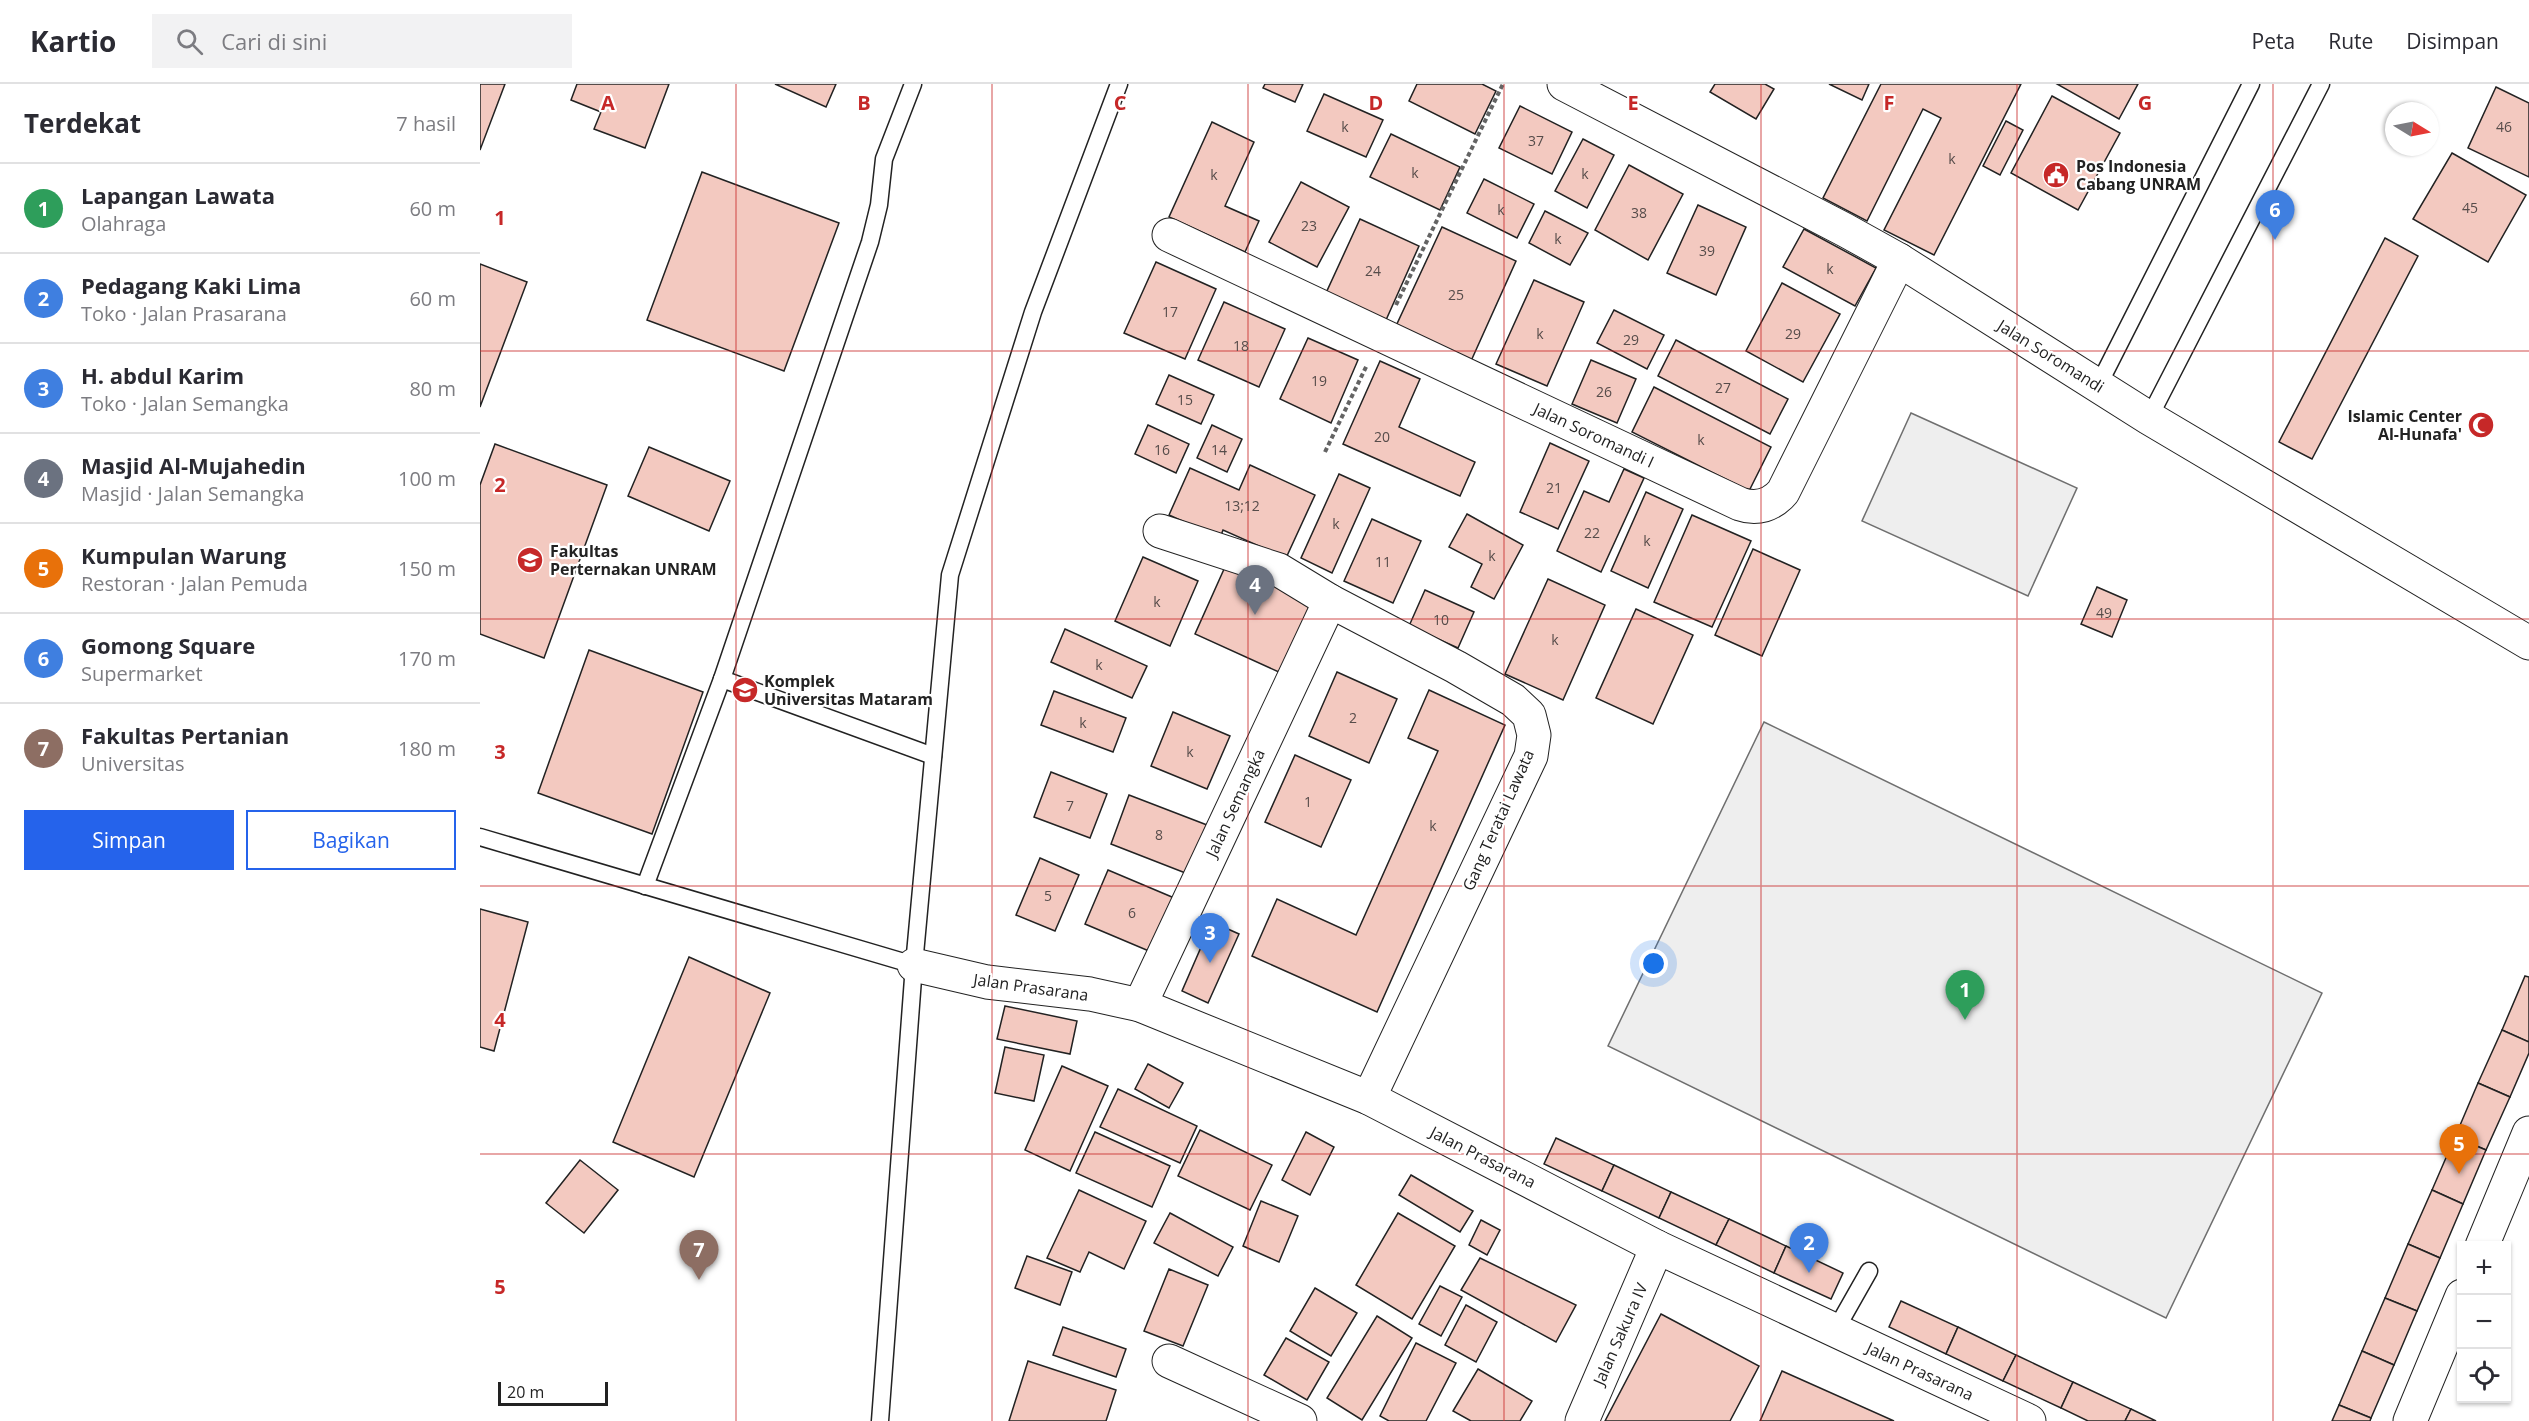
<!DOCTYPE html>
<html lang="id">
<head>
<meta charset="utf-8">
<style>
  body { margin:0; font-family:"Open Sans",sans-serif; background:#f2f2f3; color:#2b2b33 }
  .controls { position:absolute; right:18px; bottom:18px; display:grid; overflow:hidden; border-radius:0px; box-shadow:0 2px 4px #0004 }
  .controls button { width:54px; height:54px; display:grid; place-items:center; padding:0; border:0; border-bottom:2px solid #e1e1e2; background:#fff; color:#2b2b33; font:30px sans-serif }
  .compass { position:absolute; left:1905px; top:18px; width:54px; height:54px; border-radius:50%; background:#fff; box-shadow:0 2px 4px #0004; rotate:100deg }
  .scale { position:absolute; left:18px; bottom:15px; width:110px; box-sizing:border-box; padding-left:6px; border:3px solid #222; border-top:0; font-size:16px; line-height:21px; white-space:nowrap; color:#222; -webkit-text-stroke:4px #fff; paint-order:stroke }
  .you { position:absolute; left:1174px; top:880px; width:21px; height:21px; margin:-15px; border:4px solid #fff; border-radius:50%; background:#1a73e8; box-shadow:0 0 0 9px #1a73e833 }
  .badge { display:grid; place-items:center; width:39px; height:39px; border-radius:50%; background:#2563eb; color:#fff; font-size:20px; font-weight:700 }
  .pin { position:absolute; translate:-50% -50px; filter:drop-shadow(0 2px 3px #0008) }
  .pin::after { content:''; position:absolute; top:32px; width:21px; height:18px; background:inherit; clip-path:polygon(0 0,100% 0,50% 100%) }
  .list { margin:0; padding:0; list-style:none }
  h2 { display:flex; justify-content:space-between; align-items:center; height:78px; margin:0; padding:0 24px; font-size:26px }
  h2 small { font-size:20px; font-weight:400; color:#7c7c81 }
  .list li { display:grid; grid-template-columns:39px 1fr auto; gap:18px; align-items:center; box-sizing:border-box; height:90px; padding:0 24px; border-top:2px solid #e1e1e2 }
  .list b { display:block; font-size:22px; white-space:nowrap }
  .list p { margin:0; font-size:20px; white-space:nowrap; color:#7c7c81 }
  .list em { font-size:20px; font-style:normal; color:#7c7c81 }
  .actions { display:flex; gap:12px; padding:18px 24px }
  .actions a { flex:1; padding:14px 0; border:2px solid #2563eb; border-radius:0px; text-align:center; font-size:21px; color:#2563eb }
  .actions .main { background:#2563eb; color:#fff }
  .icon { flex:none; width:33px; height:33px; fill:none; stroke:currentColor; stroke-width:2; stroke-linecap:round; stroke-linejoin:round }
  .map { position:relative; flex:none; width:2049px; height:1337px; overflow:hidden }
  header { display:flex; align-items:center; gap:36px; box-sizing:border-box; height:84px; padding:0 30px; background:#fff; border-bottom:2px solid #e1e1e2 }
  header strong { font-size:28px }
  nav { display:flex; gap:33px; margin-inline-start:auto; font-size:21px }
  .search { width:420px; height:54px; background:#f2f2f3; display:flex; align-items:center; gap:15px; box-sizing:border-box; padding:0 21px; border-radius:0px; color:#7c7c81; font-size:22px }
  main { display:flex }
  aside { flex:1; background:#fff }
  .map>svg:first-child { display:block }
  .green { fill:#eee; stroke:#6f6f6f; stroke-width:1.5 }
  .building { fill:#f3c9c0; stroke:#222; stroke-width:1.5 }
  .lines { fill:none; stroke-linecap:round; stroke-linejoin:round }
  .service-casing { stroke:#222; stroke-width:19 }
  .minor-casing { stroke:#222; stroke-width:35 }
  .tertiary-casing { stroke:#222; stroke-width:35 }
  .path { stroke:#646464; stroke-width:4; stroke-dasharray:4.5 3; stroke-linecap:butt }
  .service { stroke:#fff; stroke-width:16 }
  .minor { stroke:#fff; stroke-width:33 }
  .tertiary { stroke:#fff; stroke-width:33 }
  .grid { fill:none; stroke:#c62828; stroke-width:1.5; stroke-opacity:0.55 }
  .labels { text-anchor:middle; dominant-baseline:central; stroke-width:4.5; stroke-linejoin:round; paint-order:stroke }
  .number-label { font-size:14px; fill:#564c4a }
  .poi-label { font-size:16px; font-weight:bold; fill:#222; stroke:#fff; text-anchor:start }
  .street-label { font-size:16px; fill:#222; stroke:#fff }
  .grid-label { font-size:20px; text-anchor:middle; font-weight:bold; fill:#c62828; stroke:#fff; stroke-width:4.5; stroke-linejoin:round; paint-order:stroke }
</style>
</head>
<body>
<header>
<strong>Kartio</strong>
<div class="search"><svg class="icon" aria-label="search" viewBox="0 0 24 24"><circle cx="10" cy="10" r="6"/><path d="M15 15l6 6"/></svg>Cari di sini</div>
<nav><a>Peta</a><a>Rute</a><a>Disimpan</a></nav>
</header>
<main>
<aside>
<h2>Terdekat<small>7 hasil</small></h2>
<ul class="list">
<li><span class="badge" style="background:#2e9e5b">1</span><div><b>Lapangan Lawata</b><p>Olahraga</p></div><em>60 m</em></li>
<li><span class="badge" style="background:#3f7fe0">2</span><div><b>Pedagang Kaki Lima</b><p>Toko · Jalan Prasarana</p></div><em>60 m</em></li>
<li><span class="badge" style="background:#3f7fe0">3</span><div><b>H. abdul Karim</b><p>Toko · Jalan Semangka</p></div><em>80 m</em></li>
<li><span class="badge" style="background:#6b7280">4</span><div><b>Masjid Al-Mujahedin</b><p>Masjid · Jalan Semangka</p></div><em>100 m</em></li>
<li><span class="badge" style="background:#e8710a">5</span><div><b>Kumpulan Warung</b><p>Restoran · Jalan Pemuda</p></div><em>150 m</em></li>
<li><span class="badge" style="background:#3f7fe0">6</span><div><b>Gomong Square</b><p>Supermarket</p></div><em>170 m</em></li>
<li><span class="badge" style="background:#8d6e63">7</span><div><b>Fakultas Pertanian</b><p>Universitas</p></div><em>180 m</em></li>
</ul>
<div class="actions"><a class="main">Simpan</a><a>Bagikan</a></div>
</aside>
<div class="map">
<svg width="2049" height="1337" viewBox="0 0 2049 1337">
  <rect width="100%" height="100%" fill="#fff"/>
  <g class="green">
    <polygon points="1431,329 1597,404 1548,512 1382,437"/>
    <polygon points="1284,638 1842,909 1686,1234 1128,962"/>
  </g>
  <g class="building">
    <polygon points="0,0 25,0 0,66"/>
    <polygon points="97,0 189,0 165,64 114,45 121,28 91,16"/>
    <polygon points="295,0 356,0 346,23"/>
    <polygon points="785,0 823,0 815,18 783,4"/>
    <polygon points="937,0 1002,0 1016,7 995,50 929,17"/>
    <polygon points="1235,0 1285,0 1294,5 1276,35 1230,8"/>
    <polygon points="1349,0 1389,0 1382,16"/>
    <polygon points="1401,0 1541,0 1454,171 1404,146 1461,34 1443,25 1387,137 1343,114"/>
    <polygon points="1577,0 1658,0 1639,35"/>
    <polygon points="2016,3 2049,19 2049,93 1988,64"/>
    <polygon points="844,10 903,36 886,73 827,47"/>
    <polygon points="1572,12 1640,49 1598,126 1531,89"/>
    <polygon points="1040,22 1092,48 1072,90 1019,64"/>
    <polygon points="1526,37 1543,46 1520,91 1503,82"/>
    <polygon points="732,38 774,58 745,122 779,137 765,168 689,133"/>
    <polygon points="911,50 980,83 960,126 890,93"/>
    <polygon points="1103,55 1134,71 1107,124 1075,107"/>
    <polygon points="1972,69 2046,111 2008,178 1933,135"/>
    <polygon points="1149,81 1203,110 1168,176 1115,146"/>
    <polygon points="222,88 359,139 304,287 167,236"/>
    <polygon points="1004,95 1054,120 1037,154 987,129"/>
    <polygon points="821,98 869,123 837,183 789,158"/>
    <polygon points="1218,121 1266,143 1236,211 1187,189"/>
    <polygon points="1065,127 1108,149 1090,181 1049,159"/>
    <polygon points="880,135 939,162 906,236 846,209"/>
    <polygon points="962,143 1036,177 991,277 916,242"/>
    <polygon points="1324,145 1396,184 1375,222 1303,183"/>
    <polygon points="1905,154 1938,172 1832,375 1799,358"/>
    <polygon points="676,178 736,205 705,275 644,249"/>
    <polygon points="0,180 47,198 0,323"/>
    <polygon points="1054,196 1104,218 1067,302 1016,280"/>
    <polygon points="1302,199 1360,230 1323,298 1266,267"/>
    <polygon points="744,218 805,245 779,303 718,276"/>
    <polygon points="1134,226 1184,251 1167,285 1117,259"/>
    <polygon points="828,254 878,276 851,339 800,315"/>
    <polygon points="1196,256 1308,315 1290,350 1178,292"/>
    <polygon points="1111,276 1156,295 1137,339 1092,320"/>
    <polygon points="900,277 940,295 919,343 995,378 980,412 863,360"/>
    <polygon points="689,291 734,311 721,340 676,320"/>
    <polygon points="1174,303 1291,363 1269,407 1152,348"/>
    <polygon points="668,341 709,360 696,389 655,370"/>
    <polygon points="732,341 762,355 747,388 717,374"/>
    <polygon points="1070,359 1109,377 1078,445 1040,428"/>
    <polygon points="15,360 127,401 64,574 0,550 0,401"/>
    <polygon points="169,363 250,397 229,447 148,412"/>
    <polygon points="770,381 835,411 806,474 743,446 740,454 689,431 710,384 759,406"/>
    <polygon points="1144,385 1164,394 1121,488 1077,467 1104,407 1129,418"/>
    <polygon points="859,390 890,404 852,489 821,474"/>
    <polygon points="1166,408 1203,425 1168,504 1131,487"/>
    <polygon points="987,430 1043,461 1014,515 991,503 1002,480 969,463"/>
    <polygon points="1212,431 1271,457 1232,543 1174,518"/>
    <polygon points="892,435 941,457 913,519 864,497"/>
    <polygon points="1273,465 1320,486 1282,572 1235,551"/>
    <polygon points="663,473 718,497 690,562 635,537"/>
    <polygon points="749,474 835,512 801,589 715,550"/>
    <polygon points="1068,495 1125,521 1083,616 1025,590"/>
    <polygon points="1617,503 1647,516 1632,553 1601,540"/>
    <polygon points="945,506 994,528 978,564 929,542"/>
    <polygon points="1156,525 1213,551 1173,640 1116,614"/>
    <polygon points="585,545 667,582 652,614 571,578"/>
    <polygon points="109,566 223,608 172,750 58,709"/>
    <polygon points="857,588 917,615 889,679 829,652"/>
    <polygon points="949,606 1025,641 897,928 772,872 797,815 876,851 958,667 928,654"/>
    <polygon points="574,607 646,634 633,668 561,641"/>
    <polygon points="693,628 750,652 727,705 671,682"/>
    <polygon points="815,671 871,696 841,763 785,738"/>
    <polygon points="571,688 627,710 610,754 554,733"/>
    <polygon points="649,711 727,741 708,790 631,760"/>
    <polygon points="560,774 599,791 575,847 536,831"/>
    <polygon points="628,786 699,816 676,870 605,840"/>
    <polygon points="0,825 48,838 14,967 0,963"/>
    <polygon points="732,838 759,850 728,919 702,907"/>
    <polygon points="209,873 290,909 214,1093 133,1058"/>
    <polygon points="2045,892 2049,893 2049,958 2022,946"/>
    <polygon points="525,922 597,937 590,970 517,955"/>
    <polygon points="2022,946 2049,958 2049,969 2030,1013 1998,999"/>
    <polygon points="525,963 564,971 554,1017 515,1009"/>
    <polygon points="668,980 703,999 689,1024 655,1005"/>
    <polygon points="582,982 628,1002 590,1087 545,1066"/>
    <polygon points="1998,999 2030,1013 2006,1066 1975,1053"/>
    <polygon points="638,1005 717,1042 700,1079 620,1043"/>
    <polygon points="720,1046 792,1081 770,1126 698,1092"/>
    <polygon points="615,1048 690,1082 672,1123 596,1089"/>
    <polygon points="826,1048 854,1063 830,1111 802,1096"/>
    <polygon points="1975,1053 2006,1066 1983,1120 1952,1106"/>
    <polygon points="1076,1054 1134,1081 1122,1107 1064,1080"/>
    <polygon points="100,1076 138,1106 104,1149 66,1119"/>
    <polygon points="1134,1081 1191,1108 1179,1134 1122,1107"/>
    <polygon points="931,1091 993,1127 980,1148 919,1111"/>
    <polygon points="599,1106 666,1137 644,1185 609,1168 600,1188 567,1174"/>
    <polygon points="1952,1106 1983,1120 1960,1174 1928,1160"/>
    <polygon points="1191,1108 1249,1135 1236,1161 1179,1134"/>
    <polygon points="781,1117 818,1132 799,1178 763,1162"/>
    <polygon points="690,1129 753,1163 738,1192 674,1159"/>
    <polygon points="918,1129 975,1162 932,1235 876,1201"/>
    <polygon points="1249,1135 1306,1162 1294,1189 1236,1161"/>
    <polygon points="1001,1136 1020,1146 1007,1171 989,1161"/>
    <polygon points="1928,1160 1960,1174 1937,1227 1905,1214"/>
    <polygon points="1306,1162 1363,1189 1351,1215 1294,1189"/>
    <polygon points="547,1172 592,1188 580,1221 535,1204"/>
    <polygon points="1000,1174 1096,1221 1076,1258 981,1206"/>
    <polygon points="689,1185 728,1201 703,1262 664,1247"/>
    <polygon points="960,1202 982,1213 961,1252 939,1240"/>
    <polygon points="835,1204 877,1229 851,1272 810,1247"/>
    <polygon points="1905,1214 1937,1227 1914,1281 1882,1267"/>
    <polygon points="1421,1217 1478,1243 1466,1270 1409,1243"/>
    <polygon points="986,1221 1017,1238 996,1278 965,1261"/>
    <polygon points="1181,1230 1279,1282 1250,1337 1125,1337"/>
    <polygon points="897,1232 932,1254 882,1336 847,1314"/>
    <polygon points="583,1243 646,1265 636,1293 573,1271"/>
    <polygon points="1478,1243 1536,1271 1523,1297 1466,1270"/>
    <polygon points="806,1254 849,1278 827,1316 784,1291"/>
    <polygon points="936,1259 976,1279 946,1337 909,1337 900,1332"/>
    <polygon points="1882,1267 1914,1281 1891,1334 1859,1321"/>
    <polygon points="1536,1271 1593,1298 1581,1324 1523,1297"/>
    <polygon points="548,1277 636,1306 626,1337 529,1337"/>
    <polygon points="998,1285 1052,1317 1040,1337 991,1337 973,1327"/>
    <polygon points="1302,1287 1414,1337 1280,1337"/>
    <polygon points="1593,1298 1651,1325 1645,1337 1608,1337 1581,1324"/>
    <polygon points="1859,1321 1891,1334 1890,1337 1852,1337"/>
    <polygon points="1651,1325 1676,1337 1645,1337"/>
  </g>
  <g class="lines">
    <defs>
      <g id="service">
        <polyline points="1618,302 1771,0"/>
        <polyline points="1669,334 1841,0"/>
        <polyline points="242,595 453,672"/>
        <polyline points="0,753 434,881"/>
        <polyline points="165,802 242,595 390,158 399,121 404,75 433,0"/>
        <polyline points="1355,1247 1389,1187"/>
        <polyline points="400,1337 434,881 470,491 553,228 639,0"/>
      </g>
      <g id="minor">
        <polyline points="1084,0 1365,146 1419,176 1669,334 2049,559"/>
        <path d="M 689,151 L 1260,420 C 1277,426 1292,421 1303,408 L 1419,176"/>
        <polyline points="680,447 799,486 850,517 976,583 1033,616 1049,631 1054,651 1051,672 889,1014"/>
        <polyline points="434,881 507,898 610,910 660,921 889,1014 1177,1163 1549,1337"/>
        <polyline points="660,921 850,517"/>
        <polyline points="689,1277 820,1337"/>
        <polyline points="1102,1337 1177,1163"/>
      </g>
      <g id="tertiary">
        <polyline points="2002,1162 2049,1049"/>
        <polyline points="1930,1337 1982,1212"/>
      </g>
    </defs>
    <use href="#service" class="service-casing"/>
    <use href="#minor" class="minor-casing"/>
    <use href="#tertiary" class="tertiary-casing"/>
    <g class="path">
      <polyline points="916,221 1023,0"/>
      <polyline points="845,368 887,281"/>
    </g>
    <use href="#service" class="service"/>
    <use href="#minor" class="minor"/>
    <use href="#tertiary" class="tertiary"/>
  </g>
  <path class="grid" d="M 256,0 L 256,1337M 512,0 L 512,1337M 768,0 L 768,1337M 1024,0 L 1024,1337M 1281,0 L 1281,1337M 1537,0 L 1537,1337M 1793,0 L 1793,1337M 0,267 L 2049,267M 0,535 L 2049,535M 0,802 L 2049,802M 0,1070 L 2049,1070"/>
  <defs>
    <symbol id="civic-disc" viewBox="-11 -11 22 22"><circle r="9.5" fill="#c62828" stroke="#fff"/><path d="M-.6-6.5H3V-4.5H.6V-3L4-1V1h2V6H-6V1h2V-1L-.6-3ZM-1.2 2.5V6h2.4V2.5Z" fill="#fff"/></symbol>
    <symbol id="mosque-disc" viewBox="-11 -11 22 22"><circle r="9.5" fill="#c62828" stroke="#fff"/><path d="M3.5-4.9A6 6 0 1 0 3.5 4.9A5 5 0 1 1 3.5-4.9Z" fill="#fff"/></symbol>
    <symbol id="university-disc" viewBox="-11 -11 22 22"><circle r="9.5" fill="#c62828" stroke="#fff"/><path d="M0-5L7-2L0 1L-7-2ZM-4 1L0 2.5L4 1V4Q0 6-4 4Z" fill="#fff"/></symbol>
  </defs>
  <g fill-rule="evenodd">
    <use href="#civic-disc" x="1561" y="76" width="30" height="30"/>
    <use href="#mosque-disc" x="1986" y="326" width="30" height="30"/>
    <use href="#university-disc" x="35" y="461" width="30" height="30"/>
    <use href="#university-disc" x="250" y="591" width="30" height="30"/>
  </g>
  <g class="labels">
    <g class="number-label">
      <text x="865" y="42">k</text>
      <text x="2024" y="42">46</text>
      <text x="1056" y="56">37</text>
      <text x="1472" y="74">k</text>
      <text x="935" y="88">k</text>
      <text x="1105" y="89">k</text>
      <text x="734" y="90">k</text>
      <text x="1990" y="123">45</text>
      <text x="1021" y="125">k</text>
      <text x="1159" y="128">38</text>
      <text x="829" y="141">23</text>
      <text x="1078" y="154">k</text>
      <text x="1227" y="166">39</text>
      <text x="1350" y="184">k</text>
      <text x="893" y="186">24</text>
      <text x="976" y="210">25</text>
      <text x="690" y="227">17</text>
      <text x="1060" y="249">k</text>
      <text x="1313" y="249">29</text>
      <text x="1151" y="255">29</text>
      <text x="761" y="261">18</text>
      <text x="839" y="296">19</text>
      <text x="1243" y="303">27</text>
      <text x="1124" y="307">26</text>
      <text x="705" y="315">15</text>
      <text x="902" y="352">20</text>
      <text x="1221" y="355">k</text>
      <text x="682" y="365">16</text>
      <text x="739" y="365">14</text>
      <text x="1074" y="403">21</text>
      <text x="762" y="421">13;12</text>
      <text x="856" y="439">k</text>
      <text x="1112" y="448">22</text>
      <text x="1167" y="456">k</text>
      <text x="1012" y="471">k</text>
      <text x="903" y="477">11</text>
      <text x="677" y="517">k</text>
      <text x="1624" y="528">49</text>
      <text x="961" y="535">10</text>
      <text x="1075" y="555">k</text>
      <text x="619" y="580">k</text>
      <text x="873" y="633">2</text>
      <text x="603" y="638">k</text>
      <text x="710" y="667">k</text>
      <text x="828" y="717">1</text>
      <text x="590" y="721">7</text>
      <text x="953" y="741">k</text>
      <text x="679" y="750">8</text>
      <text x="568" y="811">5</text>
      <text x="652" y="828">6</text>
    </g>
    <g class="poi-label">
      <text x="1596" y="82">Pos Indonesia<tspan x="1596" dy="18">Cabang UNRAM</tspan></text>
      <text x="1982" y="332" text-anchor="end">Islamic Center<tspan x="1982" dy="18">Al-Hunafa'</tspan></text>
      <text x="70" y="467">Fakultas<tspan x="70" dy="18">Perternakan UNRAM</tspan></text>
      <text x="284" y="597">Komplek<tspan x="284" dy="18">Universitas Mataram</tspan></text>
    </g>
    <g class="street-label">
      <text transform="translate(1571 272) rotate(32)">Jalan Soromandi</text>
      <text transform="translate(1114 351) rotate(25)">Jalan Soromandi I</text>
      <text transform="translate(755 719) rotate(-65)">Jalan Semangka</text>
      <text transform="translate(1018 736) rotate(-66)">Gang Teratai Lawata</text>
      <text transform="translate(551 903) rotate(8)">Jalan Prasarana</text>
      <text transform="translate(1003 1073) rotate(27)">Jalan Prasarana</text>
      <text transform="translate(1140 1250) rotate(-66)">Jalan Sakura IV</text>
      <text transform="translate(1440 1287) rotate(25)">Jalan Prasarana</text>
    </g>
  </g>
  <g class="grid-label">
    <text x="128" y="26">A</text>
    <text x="384" y="26">B</text>
    <text x="640" y="26">C</text>
    <text x="896" y="26">D</text>
    <text x="1153" y="26">E</text>
    <text x="1409" y="26">F</text>
    <text x="1665" y="26">G</text>
    <text x="20" y="141">1</text>
    <text x="20" y="408">2</text>
    <text x="20" y="675">3</text>
    <text x="20" y="943">4</text>
    <text x="20" y="1210">5</text>
  </g>
</svg>
<div class="controls">
<button>+</button>
<button>−</button>
<button><svg class="icon" aria-label="locate" viewBox="0 0 24 24"><circle cx="12" cy="12" r="6"/><path d="M12 2v4M12 18v4M2 12h4M18 12h4"/></svg></button>
</div>
<svg class="compass" viewBox="-18 -18 36 36"><path d="M0-13l5 13h-10z" fill="#e53935"/><path d="M0 13l5-13h-10z" fill="#7c7c81"/></svg>
<div class="scale">20 m</div>
<div class="you"></div>
<div class="pin badge" style="left:1485px;top:936px;background:#2e9e5b">1</div>
<div class="pin badge" style="left:1329px;top:1189px;background:#3f7fe0">2</div>
<div class="pin badge" style="left:730px;top:879px;background:#3f7fe0">3</div>
<div class="pin badge" style="left:775px;top:531px;background:#6b7280">4</div>
<div class="pin badge" style="left:1979px;top:1090px;background:#e8710a">5</div>
<div class="pin badge" style="left:1795px;top:156px;background:#3f7fe0">6</div>
<div class="pin badge" style="left:219px;top:1196px;background:#8d6e63">7</div>
</div>
</main>
</body>
</html>
